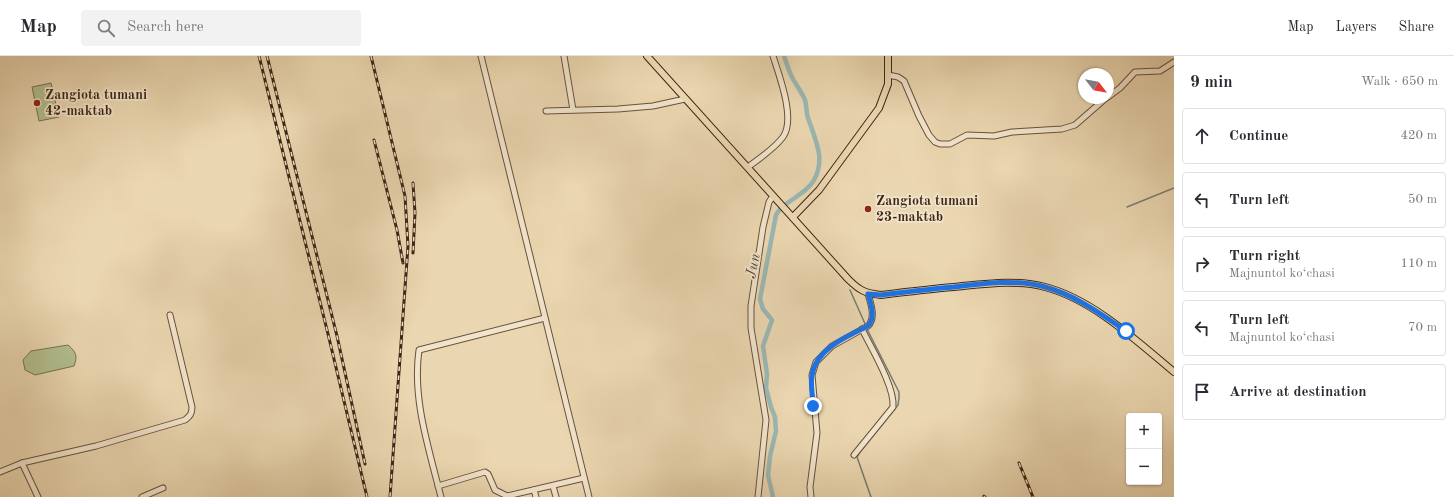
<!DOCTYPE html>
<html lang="en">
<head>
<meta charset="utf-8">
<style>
  body { margin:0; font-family:"Old Standard TT",serif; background:#f2f2f3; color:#2b2b33 }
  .controls { position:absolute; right:12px; bottom:12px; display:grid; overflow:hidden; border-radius:4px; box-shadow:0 1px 3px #0004 }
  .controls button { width:36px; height:36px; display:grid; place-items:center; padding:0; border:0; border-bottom:1px solid #e1e1e2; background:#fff; color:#2b2b33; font:20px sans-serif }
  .compass { position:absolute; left:1078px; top:12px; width:36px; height:36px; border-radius:50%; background:#fff; box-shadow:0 1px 3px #0004; rotate:121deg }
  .stop { position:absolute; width:12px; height:12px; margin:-9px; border:3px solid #1a73e8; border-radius:50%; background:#fff }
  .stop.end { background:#1a73e8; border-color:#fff; box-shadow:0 1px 4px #0008 }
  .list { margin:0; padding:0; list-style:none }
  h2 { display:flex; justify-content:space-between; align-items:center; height:52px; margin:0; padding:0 16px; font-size:17px }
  h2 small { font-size:13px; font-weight:400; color:#7c7c81 }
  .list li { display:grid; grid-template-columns:26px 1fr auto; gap:12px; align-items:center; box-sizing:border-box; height:56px; margin:0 8px 8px; padding:0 8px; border:1px solid #e1e1e2; border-radius:4px }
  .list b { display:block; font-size:15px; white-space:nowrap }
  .list p { margin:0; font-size:13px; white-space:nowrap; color:#7c7c81 }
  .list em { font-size:13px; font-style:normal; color:#7c7c81 }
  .icon { flex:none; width:22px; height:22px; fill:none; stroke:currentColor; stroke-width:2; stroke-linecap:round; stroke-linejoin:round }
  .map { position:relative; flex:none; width:1174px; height:441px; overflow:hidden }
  header { display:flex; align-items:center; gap:24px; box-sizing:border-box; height:56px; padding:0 20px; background:#fff; border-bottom:1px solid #e1e1e2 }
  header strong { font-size:19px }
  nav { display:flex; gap:22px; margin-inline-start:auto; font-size:14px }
  .search { width:280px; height:36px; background:#f2f2f3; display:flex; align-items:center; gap:10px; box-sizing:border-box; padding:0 14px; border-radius:4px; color:#7c7c81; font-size:15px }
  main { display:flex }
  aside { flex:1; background:#fff }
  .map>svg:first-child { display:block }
  .pitch { fill:#b2bf8f; stroke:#787252 }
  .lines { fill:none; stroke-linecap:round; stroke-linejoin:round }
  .stream { stroke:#757d74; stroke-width:1.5 }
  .canal { stroke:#9ab7b4; stroke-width:4.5 }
  .minor-casing { stroke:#68523b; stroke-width:7 }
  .major-casing { stroke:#3d2614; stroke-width:8 }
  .minor { stroke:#f1e4cc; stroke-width:5 }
  .major { stroke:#ead6b0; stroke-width:6 }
  .rail-casing { stroke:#3d2614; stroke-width:3 }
  .rail { stroke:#f1e4cc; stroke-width:1.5; stroke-dasharray:4.5; stroke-linecap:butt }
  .route { stroke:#1a73e8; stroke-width:5 }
  .poi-dot { fill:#8f2418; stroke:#f1e4cc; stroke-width:1.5 }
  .labels { text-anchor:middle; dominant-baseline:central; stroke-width:3.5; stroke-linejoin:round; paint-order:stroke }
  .poi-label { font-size:14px; font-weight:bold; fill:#3d2614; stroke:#f1e4cc; text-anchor:start }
  .water-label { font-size:15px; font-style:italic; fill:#544a3c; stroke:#f1e4cc }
</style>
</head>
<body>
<header>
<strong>Map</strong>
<div class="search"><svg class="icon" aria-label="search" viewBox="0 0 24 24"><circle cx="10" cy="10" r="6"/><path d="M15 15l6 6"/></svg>Search here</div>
<nav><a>Map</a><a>Layers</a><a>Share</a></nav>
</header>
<main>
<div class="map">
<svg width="1174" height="441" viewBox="0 0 1174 441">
  <rect width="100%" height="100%" fill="#ead6b0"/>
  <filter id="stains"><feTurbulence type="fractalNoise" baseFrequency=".005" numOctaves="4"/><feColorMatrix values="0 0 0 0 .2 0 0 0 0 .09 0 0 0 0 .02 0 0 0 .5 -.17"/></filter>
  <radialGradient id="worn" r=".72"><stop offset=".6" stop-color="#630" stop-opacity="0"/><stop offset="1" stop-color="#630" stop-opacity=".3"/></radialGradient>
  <g class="pitch">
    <polygon points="51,27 59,61 39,65 32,31"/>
    <path d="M 68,289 C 76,296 78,300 74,310 L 35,319 L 25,314 L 23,304 L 31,295 Z"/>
  </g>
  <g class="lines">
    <g class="stream">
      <polyline points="1127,151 1174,132"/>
      <polyline points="850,234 866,270"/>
      <polyline points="867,273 899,336 899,342 898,349 860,396 857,401 871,441"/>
    </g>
    <path class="canal" d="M 773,441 L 768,419 L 770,400 L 776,375 L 775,361 L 771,351 L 766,332 L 767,318 L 763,290 L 772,264 L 763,253 L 760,243 L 776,159 C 783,145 806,139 814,124 C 826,103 815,83 808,62 C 806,57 807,50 805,44 C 802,37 797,30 793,23 C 789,16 787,8 784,0"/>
    <defs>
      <g id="minor">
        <polyline points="481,0 589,441"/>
        <polyline points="564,0 573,54"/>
        <polyline points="888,19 898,21 904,25 919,60 929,79 935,86 940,88 950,88 967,79 994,80 1012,76 1062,73 1075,69 1106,42"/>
        <polyline points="1108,41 1120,32 1135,16 1160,15 1174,6"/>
        <polyline points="546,55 618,53 653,50 685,43"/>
        <path d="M 748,111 C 760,102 774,93 783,81 C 796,63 779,19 773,0"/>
        <path d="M 854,399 L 893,351 C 895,331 871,292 862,273"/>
        <polyline points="22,407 38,441"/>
        <path d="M 0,416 L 22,407 L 96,390 L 185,364 C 190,360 192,358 192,351 L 170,259"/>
        <polyline points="438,430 485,416 488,418 495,434 507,440 507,441"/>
        <polyline points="553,430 556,441"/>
        <polyline points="534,434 536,441"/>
        <polyline points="507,440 584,422"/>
        <polyline points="142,441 163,432"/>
        <path d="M 441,441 C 429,393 412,343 419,294 L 545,262"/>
        <polyline points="758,441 766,364 751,272 751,250 763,171 769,146 773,140"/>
        <path d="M 811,441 L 810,431 L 817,377 L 812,319 L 816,306 L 832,290 L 868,270 C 876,262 871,248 868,238"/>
      </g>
      <g id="major">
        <path d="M 647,0 L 848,223 C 860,235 865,237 881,239 C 905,236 930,233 954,231 C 984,228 1016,223 1045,231 C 1092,243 1137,285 1174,316"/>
        <polyline points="793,161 819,134 879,52 888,28 888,0"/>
      </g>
    </defs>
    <use href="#minor" class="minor-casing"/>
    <use href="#major" class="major-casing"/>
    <use href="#minor" class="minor"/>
    <use href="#major" class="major"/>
    <defs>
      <g id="rail">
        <polyline points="259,0 328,278 367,441"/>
        <polyline points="267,0 337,280 365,408"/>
        <polyline points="371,0 405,140 408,190 390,441"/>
        <polyline points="374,84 397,174 403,207"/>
        <polyline points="413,127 415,157 413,197"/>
        <polyline points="1019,407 1033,441"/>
        <polyline points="984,440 985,441"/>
      </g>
    </defs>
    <use href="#rail" class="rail-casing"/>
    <use href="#rail" class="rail"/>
  </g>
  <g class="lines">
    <path class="route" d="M 813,350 C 813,340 810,328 812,319 C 816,293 847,280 868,270 C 876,262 871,248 868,238 L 881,239 C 906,236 930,233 954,231 C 984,227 1016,223 1045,231 C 1075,239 1101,258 1126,275"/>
  </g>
  <g class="poi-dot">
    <circle cx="37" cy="47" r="4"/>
    <circle cx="868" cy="153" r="4"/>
  </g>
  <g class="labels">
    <g class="poi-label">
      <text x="45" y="39">Zangiota tumani<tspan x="45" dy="16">42-maktab</tspan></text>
      <text x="876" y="145">Zangiota tumani<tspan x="876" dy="16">23-maktab</tspan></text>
    </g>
    <g class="water-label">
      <text transform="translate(754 210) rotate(-79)">Jun</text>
    </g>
  </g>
  <rect width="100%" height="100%" filter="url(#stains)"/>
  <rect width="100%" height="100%" fill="url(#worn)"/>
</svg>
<div class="controls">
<button>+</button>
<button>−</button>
</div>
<svg class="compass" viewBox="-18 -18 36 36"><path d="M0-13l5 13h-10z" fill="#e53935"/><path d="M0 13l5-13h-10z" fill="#7c7c81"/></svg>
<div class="stop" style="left:1126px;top:275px"></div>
<div class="stop end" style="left:813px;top:350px"></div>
</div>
<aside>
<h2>9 min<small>Walk · 650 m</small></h2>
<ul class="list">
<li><svg class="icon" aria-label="ahead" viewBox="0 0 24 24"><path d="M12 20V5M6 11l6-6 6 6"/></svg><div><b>Continue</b></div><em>420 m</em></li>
<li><svg class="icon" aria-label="left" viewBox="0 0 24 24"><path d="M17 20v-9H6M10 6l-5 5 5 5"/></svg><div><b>Turn left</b></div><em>50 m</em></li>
<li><svg class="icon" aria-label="right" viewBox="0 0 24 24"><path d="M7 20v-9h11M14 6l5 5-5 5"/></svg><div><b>Turn right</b><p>Majnuntol ko‘chasi</p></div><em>110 m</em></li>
<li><svg class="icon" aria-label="left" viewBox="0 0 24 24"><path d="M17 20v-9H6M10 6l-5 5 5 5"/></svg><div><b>Turn left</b><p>Majnuntol ko‘chasi</p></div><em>70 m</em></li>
<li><svg class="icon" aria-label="arrive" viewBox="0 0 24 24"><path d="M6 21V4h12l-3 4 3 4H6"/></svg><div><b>Arrive at destination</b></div></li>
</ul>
</aside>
</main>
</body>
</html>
